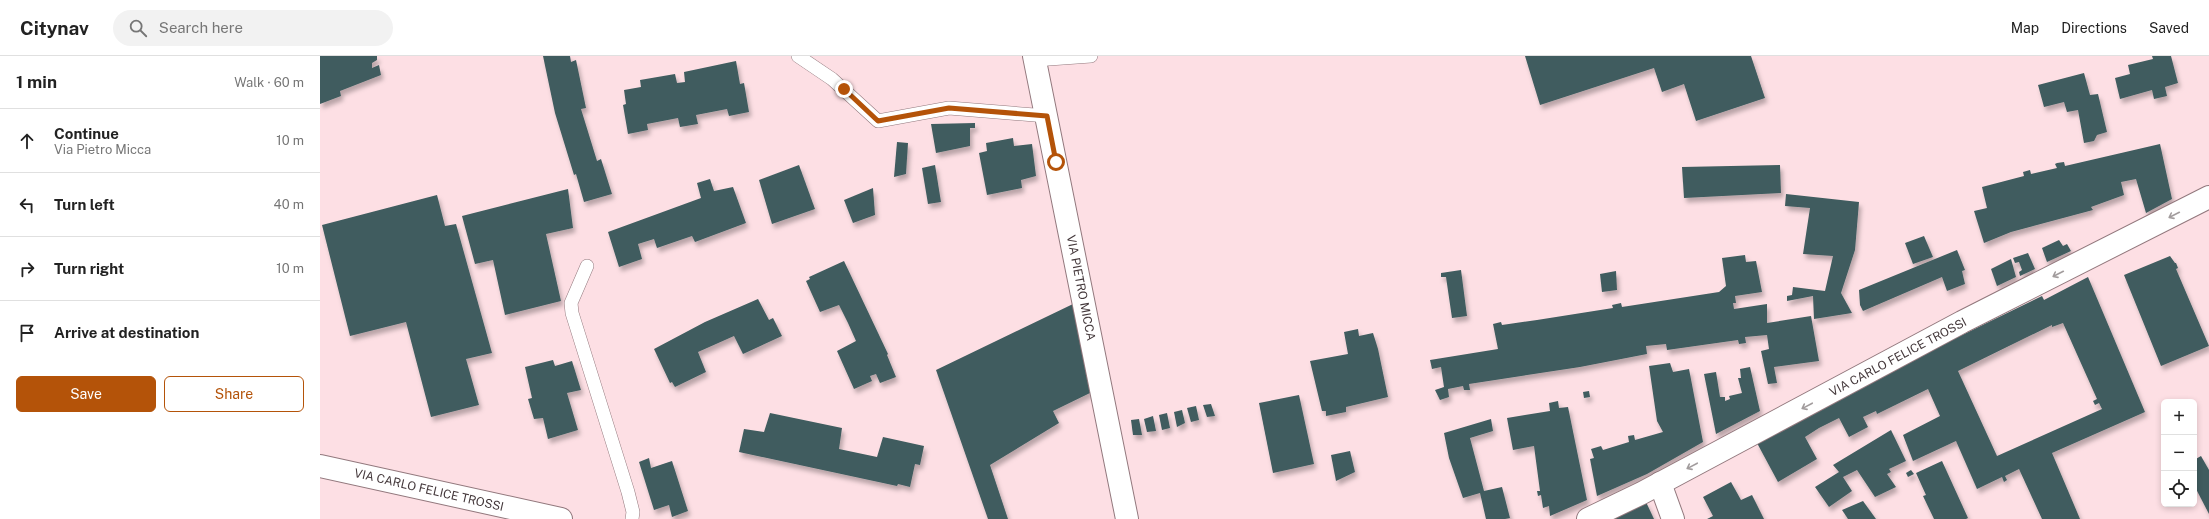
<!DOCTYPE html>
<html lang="en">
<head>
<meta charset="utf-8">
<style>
  body { margin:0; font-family:"Public Sans",sans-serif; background:#f2f2f2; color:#222 }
  .controls { position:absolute; right:12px; bottom:12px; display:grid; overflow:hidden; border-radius:6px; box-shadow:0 2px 6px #0003 }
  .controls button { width:36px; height:36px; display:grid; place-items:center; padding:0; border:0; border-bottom:1px solid #e0e0e0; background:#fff; color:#222; font:20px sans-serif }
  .stop { position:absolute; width:12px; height:12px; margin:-9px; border:3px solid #b45309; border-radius:50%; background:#fff }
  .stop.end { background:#b45309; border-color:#fff; box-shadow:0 1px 4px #0008 }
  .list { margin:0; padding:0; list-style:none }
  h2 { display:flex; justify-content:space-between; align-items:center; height:52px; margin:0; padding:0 16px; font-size:17px }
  h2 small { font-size:13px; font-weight:400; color:#767676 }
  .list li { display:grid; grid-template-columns:26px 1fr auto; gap:12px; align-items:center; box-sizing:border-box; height:64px; padding:0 16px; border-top:1px solid #e0e0e0 }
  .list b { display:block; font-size:15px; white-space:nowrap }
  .list p { margin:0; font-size:13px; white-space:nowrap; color:#767676 }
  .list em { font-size:13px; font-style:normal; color:#767676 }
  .actions { display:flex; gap:8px; padding:12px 16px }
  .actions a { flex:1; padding:9px 0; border:1px solid #b45309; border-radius:6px; text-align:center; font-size:14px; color:#b45309 }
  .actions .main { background:#b45309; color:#fff }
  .icon { flex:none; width:22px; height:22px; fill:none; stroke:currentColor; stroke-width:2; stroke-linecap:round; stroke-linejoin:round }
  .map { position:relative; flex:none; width:1889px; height:463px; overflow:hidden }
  header { display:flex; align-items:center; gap:24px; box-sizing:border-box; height:56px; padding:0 20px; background:#fff; border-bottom:1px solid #e0e0e0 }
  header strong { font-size:19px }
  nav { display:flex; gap:22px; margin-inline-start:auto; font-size:14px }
  .search { width:280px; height:36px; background:#f2f2f2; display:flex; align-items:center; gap:10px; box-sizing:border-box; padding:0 14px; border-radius:22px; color:#767676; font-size:15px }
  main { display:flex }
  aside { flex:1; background:#fff }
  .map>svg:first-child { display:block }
  .building { fill:#3f5c5e; fill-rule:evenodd; filter:url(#shadow) }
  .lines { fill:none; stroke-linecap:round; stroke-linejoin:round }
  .service-casing { stroke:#92787d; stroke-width:14 }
  .minor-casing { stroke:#92787d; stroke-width:24 }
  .tertiary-casing { stroke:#92787d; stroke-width:24 }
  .service { stroke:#fff; stroke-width:13 }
  .minor { stroke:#fff; stroke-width:22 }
  .tertiary { stroke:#fff; stroke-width:22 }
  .oneway { stroke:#a29c9d }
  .route { stroke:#b45309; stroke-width:5 }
  .labels { text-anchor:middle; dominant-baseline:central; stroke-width:4; stroke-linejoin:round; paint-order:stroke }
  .street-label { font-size:12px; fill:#44383b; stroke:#fff }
</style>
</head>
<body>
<header>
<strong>Citynav</strong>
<div class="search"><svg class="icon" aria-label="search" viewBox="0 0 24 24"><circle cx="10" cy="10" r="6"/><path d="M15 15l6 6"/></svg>Search here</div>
<nav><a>Map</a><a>Directions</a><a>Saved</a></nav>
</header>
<main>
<aside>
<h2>1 min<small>Walk · 60 m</small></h2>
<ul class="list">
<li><svg class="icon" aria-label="ahead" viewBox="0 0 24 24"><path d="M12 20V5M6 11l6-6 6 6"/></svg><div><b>Continue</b><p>Via Pietro Micca</p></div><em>10 m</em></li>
<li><svg class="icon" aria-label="left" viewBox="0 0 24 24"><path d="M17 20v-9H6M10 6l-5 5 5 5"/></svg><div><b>Turn left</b></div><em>40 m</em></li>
<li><svg class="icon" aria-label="right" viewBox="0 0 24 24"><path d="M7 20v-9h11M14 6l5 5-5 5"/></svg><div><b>Turn right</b></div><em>10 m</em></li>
<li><svg class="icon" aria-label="arrive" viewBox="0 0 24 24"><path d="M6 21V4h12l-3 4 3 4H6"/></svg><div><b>Arrive at destination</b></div></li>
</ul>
<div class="actions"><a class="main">Save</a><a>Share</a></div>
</aside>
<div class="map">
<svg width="1889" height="463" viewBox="0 0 1889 463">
  <defs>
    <filter id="shadow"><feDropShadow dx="2.5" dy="4.5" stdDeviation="2" flood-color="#0004"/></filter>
  </defs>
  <rect width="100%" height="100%" fill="#fddfe4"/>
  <g class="building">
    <polygon points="0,0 57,0 57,4 52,7 52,12 59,9 61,19 20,35 21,40 0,48"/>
    <polygon points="223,0 250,0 251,6 256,4 266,52 261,53 277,105 281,103 292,138 264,146 256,118 254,119 235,57"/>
    <polygon points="1205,0 1431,0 1445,42 1376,65 1364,28 1342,36 1334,12 1220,49"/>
    <polygon points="1832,0 1851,0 1858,27 1845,31 1847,40 1834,43 1832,34 1800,43 1795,22 1810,18 1808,9 1833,3"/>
    <polygon points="416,5 420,28 424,27 429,56 409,60 407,53 376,59 378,68 360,71 358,62 327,68 328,74 308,78 303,49 306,48 304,34 321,31 320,24 355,18 357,27 365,26 364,16"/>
    <polygon points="1764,17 1770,39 1778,38 1787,76 1777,79 1774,85 1764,87 1758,54 1747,56 1744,46 1724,51 1718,29"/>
    <polygon points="655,67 655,72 650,72 650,90 616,97 611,68"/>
    <polygon points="693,82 694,90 712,88 716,120 701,124 702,132 667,139 659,97 667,95 666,87"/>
    <polygon points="577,86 588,87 586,118 574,121"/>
    <polygon points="1840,88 1852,143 1826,157 1816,123 1801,126 1804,139 1771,151 1773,154 1691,176 1664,187 1654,155 1667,152 1662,131 1704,120 1703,116 1710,114 1711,118 1737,112 1735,108 1737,107 1744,106 1745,110"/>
    <polygon points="479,109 495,153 452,168 439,124"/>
    <polygon points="615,109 621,146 608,148 602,112"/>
    <polygon points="1460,109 1461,137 1364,142 1362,111"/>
    <polygon points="390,123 394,135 413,131 426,167 375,186 372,180 337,192 334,183 318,188 322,203 299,211 288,176 381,142 377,127"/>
    <polygon points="553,132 555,159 533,167 524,144"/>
    <polygon points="248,133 253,172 226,178 241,245 185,259 173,204 155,208 142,160"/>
    <polygon points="1466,138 1539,146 1535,194 1521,237 1532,257 1494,263 1493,240 1467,245 1467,240 1472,239 1473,231 1505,235 1513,200 1483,198 1490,152 1465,150"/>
    <polygon points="117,139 125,170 136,168 172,297 146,303 159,349 111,361 86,266 30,280 2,169"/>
    <polygon points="1604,180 1613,201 1593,208 1585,187"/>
    <polygon points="1739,184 1743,190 1747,188 1751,195 1727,206 1722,192"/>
    <polygon points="1637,194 1645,214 1642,215 1645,228 1627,235 1622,221 1543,255 1540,249 1539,234"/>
    <polygon points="1708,197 1715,213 1700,220 1699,216 1702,214 1699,206 1695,207 1693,202"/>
    <polygon points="1425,199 1426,206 1436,205 1442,236 1415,240 1416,247 1413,247 1414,253 1447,248 1447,267 1491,260 1499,305 1454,311 1457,327 1448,328 1441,295 1449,293 1447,279 1425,281 1426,287 1419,288 1418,284 1347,294 1346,288 1326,290 1327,298 1260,311 1149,328 1150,334 1144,334 1143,330 1128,333 1129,341 1120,344 1115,334 1124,331 1121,311 1112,313 1110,304 1178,293 1173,268 1181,266 1182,269 1217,264 1293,252 1292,249 1301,247 1302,251 1399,236 1406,230 1402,202"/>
    <polygon points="1850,200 1855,207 1856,207 1858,212 1856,213 1889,290 1841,310 1804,219"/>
    <polygon points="1691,203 1696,221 1677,230 1671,213"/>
    <polygon points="524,205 568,298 567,299 576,321 560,327 556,318 550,320 552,325 534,333 517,295 536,285 528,267 519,249 500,256 486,225 490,223 489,221"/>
    <polygon points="1141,214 1147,260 1132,262 1126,221 1121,221 1121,217"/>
    <polygon points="1296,215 1297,234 1282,236 1280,218"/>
    <path d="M 1768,221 L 1825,356 L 1732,397 L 1760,463 L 1722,463 L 1699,413 L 1685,420 L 1687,424 L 1684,426 L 1682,421 L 1657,433 L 1636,385 L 1593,405 L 1583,379 L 1620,360 L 1608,333 L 1557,358 L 1556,355 L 1543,361 L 1548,371 L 1529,381 L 1519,362 L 1499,372 L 1485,381 L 1497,403 L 1458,426 L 1437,387 L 1601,299 L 1722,240 L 1724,244 ZM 1743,267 L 1777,343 L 1773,345 L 1775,349 L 1779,347 L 1782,353 L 1677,400 L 1638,315 L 1732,269 L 1732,271 Z"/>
    <polygon points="438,243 449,264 453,262 462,280 423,298 414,280 378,296 386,316 355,331 352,326 350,327 334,293 385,266"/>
    <polygon points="753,248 770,337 733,355 739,367 670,409 688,463 668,463 616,314"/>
    <polygon points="1038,273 1039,280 1053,277 1058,293 1068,341 1026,351 1026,356 1006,360 1006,355 1002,355 990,305 1028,298 1024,276"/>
    <polygon points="233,304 235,310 252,305 261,334 247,337 258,374 228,383 223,362 214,363 208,343 212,342 205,311"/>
    <polygon points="1350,307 1353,316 1369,313 1383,386 1327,418 1277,440 1270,403 1274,402 1271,393 1281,390 1283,394 1309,386 1308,380 1314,379 1315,384 1343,376 1337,365 1329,310"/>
    <polygon points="1430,311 1440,355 1396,378 1384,318 1396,316 1400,341 1405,341 1405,345 1410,343 1409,340 1422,337 1418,322 1421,322 1420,313"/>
    <polygon points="1269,335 1270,341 1264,342 1263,336"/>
    <polygon points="979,339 994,408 953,417 939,347"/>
    <polygon points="1238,345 1239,352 1248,351 1267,444 1230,460 1229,450 1223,452 1221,439 1218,440 1217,435 1220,435 1214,390 1193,394 1187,362 1230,355 1229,347"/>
    <polygon points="891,348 895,360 887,361 883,349"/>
    <polygon points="876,350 879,364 871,366 867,352"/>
    <polygon points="862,354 865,367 857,371 854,356"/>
    <polygon points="450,357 522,372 519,393 557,401 563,381 604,390 600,409 595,408 590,431 578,428 577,430 419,396 424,373 444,376"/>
    <polygon points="847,357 850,372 842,374 839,359"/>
    <polygon points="833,360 836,375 827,376 824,363"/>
    <polygon points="819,363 822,379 813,379 811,364"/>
    <polygon points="1171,363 1173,375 1150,382 1164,435 1182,431 1190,462 1185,463 1166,463 1160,437 1143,442 1129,402 1124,377"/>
    <polygon points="1571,374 1586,405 1569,413 1571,416 1567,418 1576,431 1555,441 1537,414 1523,421 1532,435 1509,451 1495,431 1519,416 1513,409"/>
    <polygon points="1030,395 1035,416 1016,425 1011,399"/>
    <polygon points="1881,400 1889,414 1889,458 1874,429 1874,404"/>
    <polygon points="329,402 331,412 352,405 368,455 352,461 349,449 334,454 319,406"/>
    <polygon points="1622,405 1648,462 1646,463 1614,463 1603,440 1606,439 1596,417"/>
    <polygon points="1591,414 1594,418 1588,421 1586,417"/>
    <polygon points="1411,426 1421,444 1432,439 1444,463 1387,463 1393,460 1383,441"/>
    <polygon points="1543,445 1556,463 1528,463 1522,454"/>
    <polygon points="1326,446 1334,463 1291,463"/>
  </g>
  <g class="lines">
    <defs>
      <g id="service">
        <polyline points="478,0 512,23 558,65 629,52 727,60"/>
        <polyline points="715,4 771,0"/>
        <polyline points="267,210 251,247 252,257 308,436 313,456 312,463"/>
      </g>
      <polyline id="minor" points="714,0 807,463"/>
      <g id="tertiary">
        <polyline points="0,410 241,463"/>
        <polyline points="1340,427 1353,463"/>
        <polyline points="1268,463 1322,437 1642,266 1889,141"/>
      </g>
    </defs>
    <use href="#service" class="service-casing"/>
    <use href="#minor" class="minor-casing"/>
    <use href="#tertiary" class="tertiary-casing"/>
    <use href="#service" class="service"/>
    <use href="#minor" class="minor"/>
    <use href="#tertiary" class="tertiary"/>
  </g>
  <defs><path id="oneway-shaft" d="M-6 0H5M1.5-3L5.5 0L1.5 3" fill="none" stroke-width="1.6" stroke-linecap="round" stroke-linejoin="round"/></defs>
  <g class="oneway">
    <use href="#oneway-shaft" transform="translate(1854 159) rotate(153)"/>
    <use href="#oneway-shaft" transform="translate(1738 218) rotate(153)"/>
    <use href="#oneway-shaft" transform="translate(1487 350) rotate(152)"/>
    <use href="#oneway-shaft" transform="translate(1372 410) rotate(152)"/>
  </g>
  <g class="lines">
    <polyline class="route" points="524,33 558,65 629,52 727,60 736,106"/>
  </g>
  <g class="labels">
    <g class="street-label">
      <text transform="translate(761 232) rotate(79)">VIA PIETRO MICCA</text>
      <text transform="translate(1578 301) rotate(-28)">VIA CARLO FELICE TROSSI</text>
      <text transform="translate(109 434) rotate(13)">VIA CARLO FELICE TROSSI</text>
    </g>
  </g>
</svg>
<div class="controls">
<button>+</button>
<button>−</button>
<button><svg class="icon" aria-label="locate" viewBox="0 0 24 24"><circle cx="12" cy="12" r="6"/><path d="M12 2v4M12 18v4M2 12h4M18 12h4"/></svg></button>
</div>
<div class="stop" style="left:736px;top:106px"></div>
<div class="stop end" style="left:524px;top:33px"></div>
</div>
</main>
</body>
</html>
